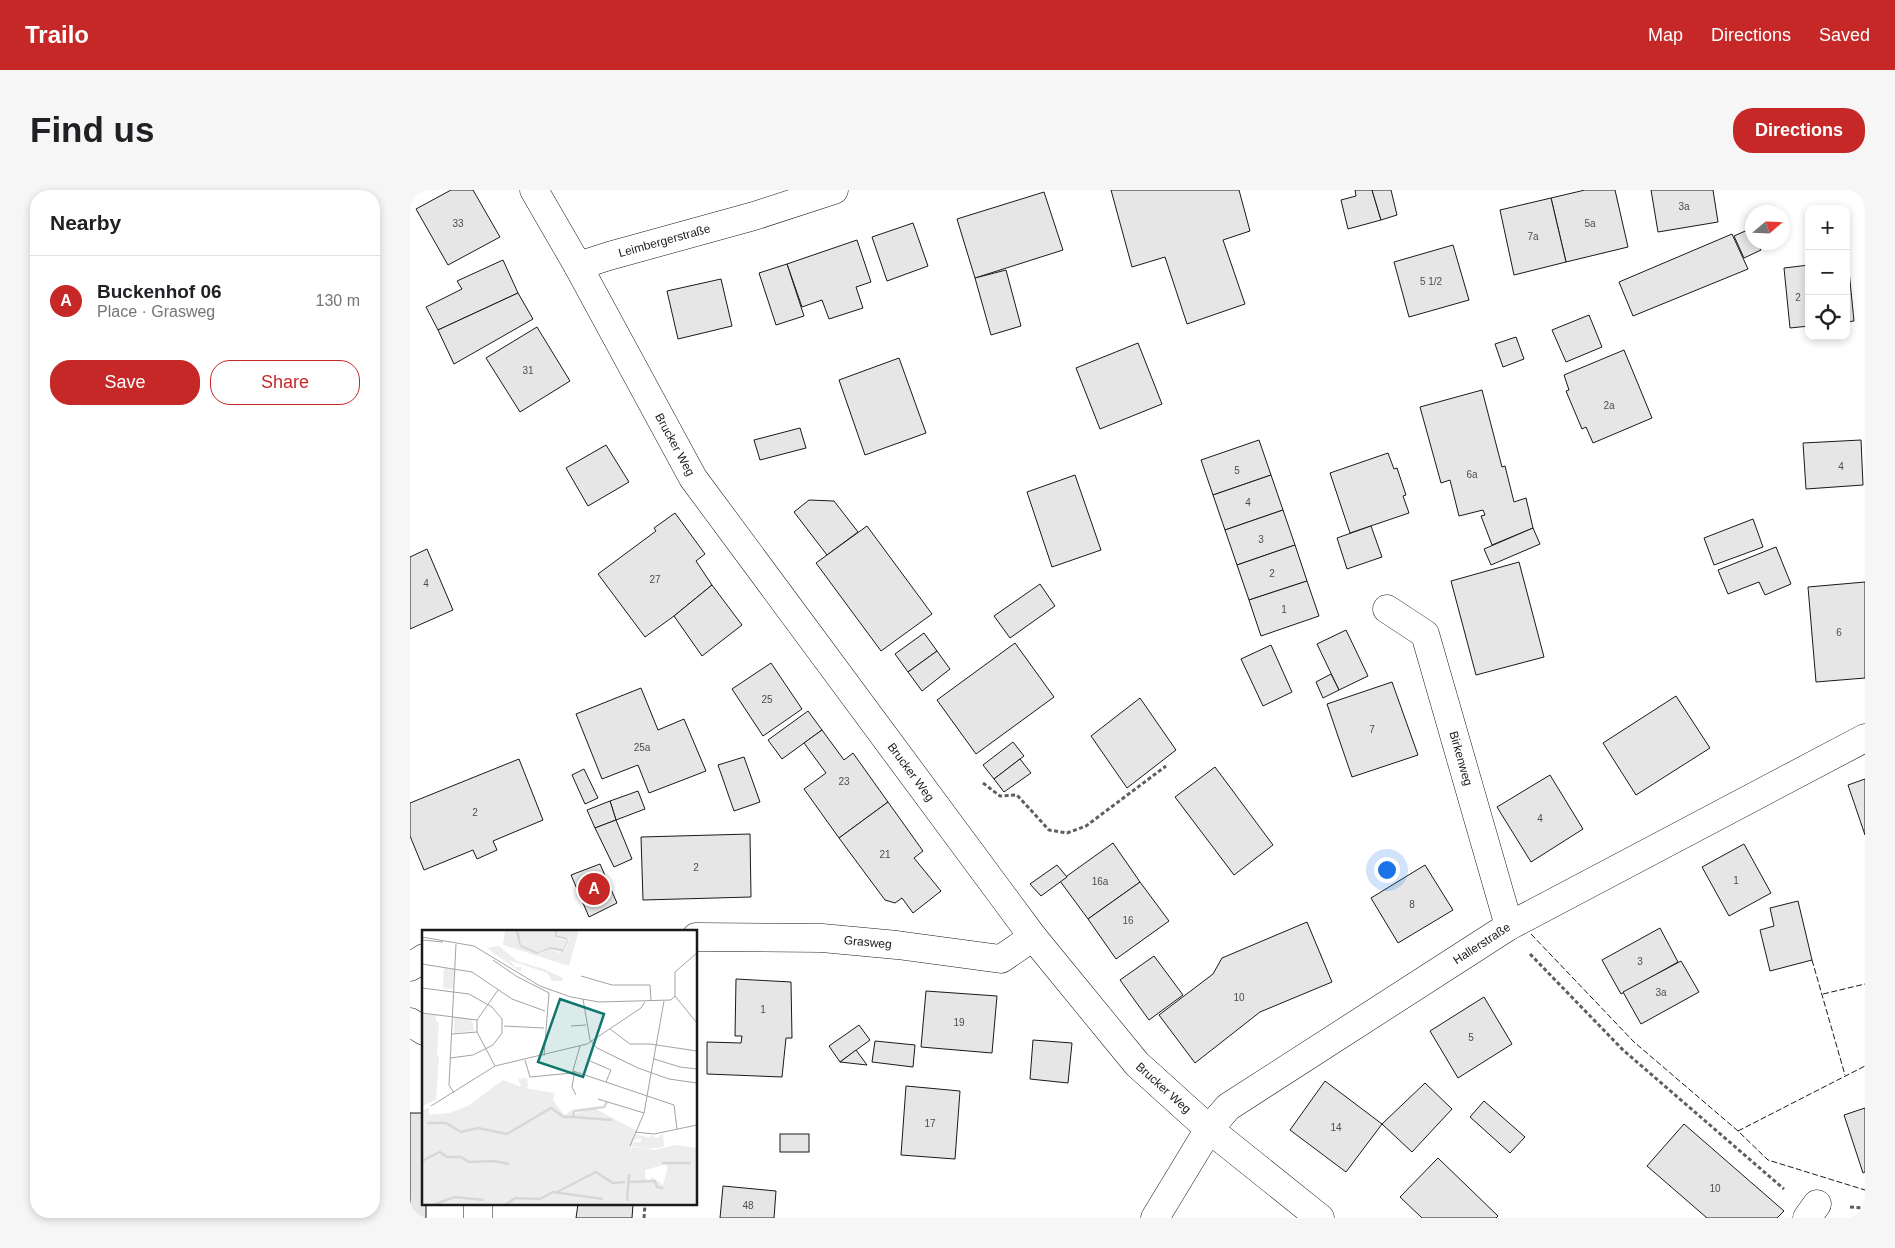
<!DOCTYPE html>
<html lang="en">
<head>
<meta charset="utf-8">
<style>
  body { margin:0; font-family:Helvetica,sans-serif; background:#f6f6f6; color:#202124 }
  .controls { position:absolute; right:15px; top:15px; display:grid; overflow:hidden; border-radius:10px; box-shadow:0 2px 8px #0003 }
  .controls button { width:45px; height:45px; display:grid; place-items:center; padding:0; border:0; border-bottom:1px solid #e0e0e0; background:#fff; color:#202124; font:25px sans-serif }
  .compass { position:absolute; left:1335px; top:15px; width:45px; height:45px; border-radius:50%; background:#fff; box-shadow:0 2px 8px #0003; rotate:71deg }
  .you { position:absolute; left:976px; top:679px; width:18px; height:18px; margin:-12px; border:4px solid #fff; border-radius:50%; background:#1a73e8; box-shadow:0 0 0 8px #1a73e833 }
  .badge { display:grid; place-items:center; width:32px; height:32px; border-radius:50%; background:#c62828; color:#fff; font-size:16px; font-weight:700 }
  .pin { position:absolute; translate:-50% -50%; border:2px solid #fff; box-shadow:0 1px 5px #0006 }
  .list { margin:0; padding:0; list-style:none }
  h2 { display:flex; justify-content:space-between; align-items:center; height:65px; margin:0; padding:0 20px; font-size:21px }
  h2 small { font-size:16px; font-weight:400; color:#757577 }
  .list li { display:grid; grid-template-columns:32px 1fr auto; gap:15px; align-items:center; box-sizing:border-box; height:90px; padding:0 20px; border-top:1px solid #e0e0e0 }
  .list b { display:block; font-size:19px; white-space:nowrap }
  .list p { margin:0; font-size:16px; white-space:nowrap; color:#757577 }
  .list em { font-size:16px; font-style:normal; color:#757577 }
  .actions { display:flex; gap:10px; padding:15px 20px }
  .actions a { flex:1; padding:11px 0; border:1px solid #c62828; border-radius:20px; text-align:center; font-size:18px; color:#c62828 }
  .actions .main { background:#c62828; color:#fff }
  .icon { flex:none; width:28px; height:28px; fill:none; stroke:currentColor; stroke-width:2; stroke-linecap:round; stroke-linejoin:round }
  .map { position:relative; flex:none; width:1455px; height:1028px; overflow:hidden; border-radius:20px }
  header { display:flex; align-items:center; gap:30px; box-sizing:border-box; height:70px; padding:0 25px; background:#c62828; color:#fff }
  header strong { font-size:24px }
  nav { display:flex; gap:28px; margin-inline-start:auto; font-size:18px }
  .intro { display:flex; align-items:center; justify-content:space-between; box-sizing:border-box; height:120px; padding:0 30px }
  h1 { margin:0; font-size:35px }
  .button { padding:12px 22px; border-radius:20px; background:#c62828; color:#fff; font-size:18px; font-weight:700 }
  main { display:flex; gap:30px; padding:0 30px }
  aside { flex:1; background:#fff; border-radius:20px; box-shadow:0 2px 8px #0003 }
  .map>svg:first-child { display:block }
  .building { fill:#e6e6e6; stroke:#1a1a1a }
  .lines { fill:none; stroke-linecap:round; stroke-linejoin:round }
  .minor-casing { stroke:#1a1a1a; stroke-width:29 }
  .path { stroke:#5f5f5f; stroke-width:3; stroke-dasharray:4 2.5; stroke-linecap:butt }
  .minor { stroke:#fff; stroke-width:28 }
  .fence { stroke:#1a1a1a; stroke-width:1; stroke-dasharray:6 2.5; stroke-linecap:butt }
  .labels { text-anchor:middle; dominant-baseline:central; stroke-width:4; stroke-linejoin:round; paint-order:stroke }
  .number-label { font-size:10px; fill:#4d4d4d }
  .street-label { font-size:12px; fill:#1a1a1a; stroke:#fff }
  .inset-river { fill:none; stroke:#d7d7d7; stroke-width:2.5 }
  .inset-road { fill:none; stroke:#a3a3a3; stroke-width:1 }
  .view { fill:#0f766e; fill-opacity:0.15; stroke:#0f766e; stroke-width:2.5 }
  .inset-edge { fill:none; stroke:#1a1a1a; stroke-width:2.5 }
</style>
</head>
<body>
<header>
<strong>Trailo</strong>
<nav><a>Map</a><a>Directions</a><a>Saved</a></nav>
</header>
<div class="intro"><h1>Find us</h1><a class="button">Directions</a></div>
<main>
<aside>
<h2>Nearby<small></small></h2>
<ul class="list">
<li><span class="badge">A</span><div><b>Buckenhof 06</b><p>Place · Grasweg</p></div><em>130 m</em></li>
</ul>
<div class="actions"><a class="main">Save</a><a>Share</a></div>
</aside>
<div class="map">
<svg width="1455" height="1028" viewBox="0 0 1455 1028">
  <rect width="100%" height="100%" fill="#fff"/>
  <g class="building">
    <polygon points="41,0 63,0 90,47 38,75 6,19"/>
    <polygon points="701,0 829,0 840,41 813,50 835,114 777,134 755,67 722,77"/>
    <polygon points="945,0 962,0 971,30 938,39 931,10 946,6"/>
    <polygon points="962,0 981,0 987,25 971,30"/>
    <polygon points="1175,0 1205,0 1218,57 1156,72 1141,8"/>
    <polygon points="1241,0 1303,0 1308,32 1248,42"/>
    <polygon points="634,2 653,60 565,88 547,29"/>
    <polygon points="1141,8 1156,72 1104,85 1090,20"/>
    <polygon points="503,33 518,76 477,91 462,47"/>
    <polygon points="1342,38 1342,52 1347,52 1351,60 1334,68 1324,46"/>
    <polygon points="1322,44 1338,79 1223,126 1209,92"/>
    <polygon points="447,50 461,92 446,97 453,118 419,129 412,110 392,117 377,74"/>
    <polygon points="1043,55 1059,110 999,127 984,72"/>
    <polygon points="93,70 108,103 28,140 16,117 52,99 47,91"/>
    <polygon points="1438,71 1444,131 1436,132 1436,72"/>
    <polygon points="377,74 394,126 366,135 349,83"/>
    <polygon points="1399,75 1399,136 1380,138 1374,78"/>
    <polygon points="596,80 611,136 581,145 565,88"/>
    <polygon points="311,89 322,136 268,149 257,101"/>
    <polygon points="108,103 123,129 44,174 28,140"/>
    <polygon points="1179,125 1192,157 1156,172 1142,140"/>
    <polygon points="127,137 160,191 110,222 76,168"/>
    <polygon points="1106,147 1114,169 1093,177 1085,154"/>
    <polygon points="728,153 752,214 690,239 666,178"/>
    <polygon points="1214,160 1242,228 1183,253 1176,237 1172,239 1156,201 1159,200 1154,185"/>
    <polygon points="489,168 516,243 455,265 429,190"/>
    <polygon points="1072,200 1092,277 1095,276 1104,312 1116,308 1123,338 1082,355 1071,326 1075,325 1073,320 1049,326 1040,290 1031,293 1010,217"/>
    <polygon points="390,238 396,258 350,270 344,250"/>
    <polygon points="849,250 861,285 803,305 791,270"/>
    <polygon points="1451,250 1453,295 1396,299 1393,253"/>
    <polygon points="196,255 219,292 178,316 156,278"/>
    <polygon points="978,263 984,279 987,278 996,305 993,306 999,323 940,343 920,283"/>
    <polygon points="665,285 691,360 642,377 617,302"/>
    <polygon points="861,285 873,320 815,340 803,305"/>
    <polygon points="399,310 424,311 448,342 417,365 384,322"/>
    <polygon points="873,320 885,355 827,375 815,340"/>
    <polygon points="265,323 295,364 286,371 302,395 264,426 235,447 188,384 246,341 244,338"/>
    <polygon points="1343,329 1353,357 1304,375 1294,348"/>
    <polygon points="457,336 522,424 471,461 406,373"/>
    <polygon points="961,336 972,367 937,379 927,348"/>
    <polygon points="1123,338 1130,354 1081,375 1074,359"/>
    <polygon points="885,355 897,391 839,410 827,375"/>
    <polygon points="1366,357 1381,394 1355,405 1349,392 1318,404 1308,380"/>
    <polygon points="17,359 43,420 0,439 0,367"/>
    <polygon points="1109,372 1134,467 1066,485 1041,391"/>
    <polygon points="897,391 909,426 851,446 839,410"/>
    <polygon points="1455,392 1455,488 1406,492 1398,397"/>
    <polygon points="630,394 645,416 600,448 584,426"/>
    <polygon points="302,395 332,435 292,466 264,426"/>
    <polygon points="936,440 958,486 929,500 907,454"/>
    <polygon points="514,443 527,461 498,482 485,464"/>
    <polygon points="605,453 644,507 566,564 527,510"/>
    <polygon points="861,455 882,502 853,516 831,469"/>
    <polygon points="527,461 540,479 512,501 498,482"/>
    <polygon points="361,473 392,519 353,546 322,499"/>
    <polygon points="921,484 929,500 913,508 906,492"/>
    <polygon points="982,492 1008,565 942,587 917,514"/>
    <polygon points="231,498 248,540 274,529 296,581 239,603 228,575 192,589 166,524"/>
    <polygon points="1266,506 1300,558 1226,605 1193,553"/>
    <polygon points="730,508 766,560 717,598 681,546"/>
    <polygon points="398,521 412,540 372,569 358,550"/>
    <polygon points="412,540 434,570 443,563 478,612 429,648 394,599 416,583 394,553"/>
    <polygon points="603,552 614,566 584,589 573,575"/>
    <polygon points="334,567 350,612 324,621 308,575"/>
    <polygon points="109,569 133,630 83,651 87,660 67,669 63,660 14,680 0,646 0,613"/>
    <polygon points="610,569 621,583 594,602 584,589"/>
    <polygon points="805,577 863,655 824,685 765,607"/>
    <polygon points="174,579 188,608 175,614 162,585"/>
    <polygon points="1140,585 1173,639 1121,672 1087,617"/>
    <polygon points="1455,589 1455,645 1438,595"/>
    <polygon points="228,601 235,619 206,630 200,611"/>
    <polygon points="200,611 206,630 185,638 177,620"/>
    <polygon points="478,612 513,661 504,668 531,701 503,723 492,708 485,713 475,710 429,648"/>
    <polygon points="206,630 222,669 204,677 185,638"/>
    <polygon points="340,644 341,707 233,710 231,647"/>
    <polygon points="703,653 730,692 678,729 650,691"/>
    <polygon points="1334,654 1361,703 1319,726 1292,677"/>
    <polygon points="190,674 207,713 179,727 161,685"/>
    <polygon points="647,675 657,687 631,706 620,694"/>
    <polygon points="1015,675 1043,720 988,753 961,708"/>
    <polygon points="730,692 759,731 706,769 678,729"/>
    <polygon points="1388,711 1402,770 1360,781 1350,740 1364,736 1360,718"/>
    <polygon points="897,732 922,792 850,822 785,873 749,825 803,784 812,768"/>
    <polygon points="1250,738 1268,772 1211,804 1192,770"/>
    <polygon points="744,766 773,805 739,830 710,790"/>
    <polygon points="1271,771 1289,802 1231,834 1213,802"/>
    <polygon points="326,789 381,792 382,848 376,848 372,887 297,884 297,852 331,853 332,846 325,846"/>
    <polygon points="516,801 587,806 582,863 511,857"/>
    <polygon points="1074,807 1102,854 1048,888 1020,841"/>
    <polygon points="449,835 460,850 430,872 419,856"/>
    <polygon points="623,850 662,853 658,893 620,889"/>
    <polygon points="465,851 505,855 503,877 462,872"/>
    <polygon points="446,860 457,875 430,872"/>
    <polygon points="915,891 972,934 936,982 880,940"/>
    <polygon points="1015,893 1042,919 1002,962 972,934"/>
    <polygon points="496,896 550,901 545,969 491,965"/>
    <polygon points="1074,911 1115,947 1100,963 1060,927"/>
    <polygon points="1455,918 1455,982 1453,983 1434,925"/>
    <polygon points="0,923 14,923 14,1014 16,1014 16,1028 0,1028"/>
    <polygon points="1274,934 1374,1021 1367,1028 1297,1028 1237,976"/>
    <rect x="370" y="944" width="29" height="18"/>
    <polygon points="1028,968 1088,1026 1086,1028 1012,1028 990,1007"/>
    <polygon points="313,996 366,1001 364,1028 310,1028"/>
    <polygon points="168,1014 223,1014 222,1028 166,1028"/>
  </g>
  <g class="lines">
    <defs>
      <g id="minor">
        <path id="s1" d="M 124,0 L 168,76 L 283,288 L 623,747 L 727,874 L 799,939 L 910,1028"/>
        <path id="s2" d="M 168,76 L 199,66 L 344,26 L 424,0"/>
        <path id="s3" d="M 977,419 L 1015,444 L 1099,736"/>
        <path id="s4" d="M 286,747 L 412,748 L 487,755 L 591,769 L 623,747"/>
        <polyline points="0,777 14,768"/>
        <polyline points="0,832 14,841"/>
        <polyline points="68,1014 68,1028"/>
        <path id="s5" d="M 745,1028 L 799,939 L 818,917 L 1099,736 L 1455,548"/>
        <polyline points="1397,1028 1407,1014"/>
      </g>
    </defs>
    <use href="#minor" class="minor-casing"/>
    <g class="path">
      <polyline points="573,593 590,606 607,605 639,640 657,643 676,636 756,576"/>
      <polyline points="1120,764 1213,860 1374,999"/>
      <polyline points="1440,1017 1455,1018"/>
      <polyline points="234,1028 235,1014"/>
    </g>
    <use href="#minor" class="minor"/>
    <g class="fence">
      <polyline points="1121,744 1224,852 1328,941 1358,970 1455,1000"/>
      <polyline points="1402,770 1435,885"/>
      <polyline points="1413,804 1455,794"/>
      <polyline points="1328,941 1455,876"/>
    </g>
  </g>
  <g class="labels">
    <g class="number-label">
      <text x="1274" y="16">3a</text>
      <text x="48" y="33">33</text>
      <text x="1180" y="33">5a</text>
      <text x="1123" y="46">7a</text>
      <text x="1021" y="91">5 1/2</text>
      <text x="1388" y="107">2</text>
      <text x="118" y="180">31</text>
      <text x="1199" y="215">2a</text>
      <text x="1431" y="276">4</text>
      <text x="827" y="280">5</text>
      <text x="1062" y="284">6a</text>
      <text x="838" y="312">4</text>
      <text x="851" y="349">3</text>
      <text x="862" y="383">2</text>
      <text x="245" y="389">27</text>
      <text x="16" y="393">4</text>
      <text x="874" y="419">1</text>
      <text x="1429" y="442">6</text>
      <text x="357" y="509">25</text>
      <text x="962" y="539">7</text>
      <text x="232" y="557">25a</text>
      <text x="434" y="591">23</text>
      <text x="65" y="622">2</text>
      <text x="1130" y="628">4</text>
      <text x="475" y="664">21</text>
      <text x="286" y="677">2</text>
      <text x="1326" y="690">1</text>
      <text x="690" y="691">16a</text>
      <text x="1002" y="714">8</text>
      <text x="718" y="730">16</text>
      <text x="1230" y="771">3</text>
      <text x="1251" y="802">3a</text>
      <text x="829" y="807">10</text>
      <text x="353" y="819">1</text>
      <text x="549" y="832">19</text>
      <text x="1061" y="847">5</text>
      <text x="520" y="933">17</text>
      <text x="926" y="937">14</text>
      <text x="1305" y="998">10</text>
      <text x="338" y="1015">48</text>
    </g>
    <g class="street-label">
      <text stroke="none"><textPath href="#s2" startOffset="90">Leimbergerstraße</textPath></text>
      <text stroke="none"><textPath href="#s1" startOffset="291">Brucker Weg</textPath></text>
      <text stroke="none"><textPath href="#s3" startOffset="175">Birkenweg</textPath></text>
      <text stroke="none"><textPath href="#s1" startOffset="695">Brucker Weg</textPath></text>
      <text stroke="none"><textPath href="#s4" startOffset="172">Grasweg</textPath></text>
      <text stroke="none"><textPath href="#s5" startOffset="435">Hallerstraße</textPath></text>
      <text stroke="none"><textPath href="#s1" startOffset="1100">Brucker Weg</textPath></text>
    </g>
  </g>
  <g transform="translate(12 740)">
    <rect width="275" height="275" fill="#fff"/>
    <path d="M 83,0 L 93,0 L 98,17 L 117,24 L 128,19 L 137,23 L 143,20 L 147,9 L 134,5 L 137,0 L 157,0 L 147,36 L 81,15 ZM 96,0 L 133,0 L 134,8 L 145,11 L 140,20 L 128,17 L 116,22 L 99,15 ZM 77,16 L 95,31 L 122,39 L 141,48 L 140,51 L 130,51 L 125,43 L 87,30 L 93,37 L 100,37 L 98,42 L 65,18 ZM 22,38 L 32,39 L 31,59 L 21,58 ZM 0,84 L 14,85 L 14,92 L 17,92 L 15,126 L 17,126 L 14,170 L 0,176 ZM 32,87 L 50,89 L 52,101 L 32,103 ZM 105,148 L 106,157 L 103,158 L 133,163 L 131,170 L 142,185 L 150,180 L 151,184 L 172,178 L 213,200 L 207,228 L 210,217 L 232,220 L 254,215 L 275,218 L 275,275 L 0,275 L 0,180 L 7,178 L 7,185 L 27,183 L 46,176 L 81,150 L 99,157 L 96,149 ZM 241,235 L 245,235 L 245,240 L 241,255 L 230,247 L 227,251 L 223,248 L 223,240 ZM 214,204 L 228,208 L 228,205 L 235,208 L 241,204 L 242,217 L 226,219 L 210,216 L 211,212 L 219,212 L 219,208 L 211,210 Z" fill="#ededed" fill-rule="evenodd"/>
    <path d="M 93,0 L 97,2 L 99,15 L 116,22 L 128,17 L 141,19 L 145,10 L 133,7 L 133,0 L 137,0 L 134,5 L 145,8 L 146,11 L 141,22 L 128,19 L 115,24 L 98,17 Z" fill="#d7d7d7"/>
    <path class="inset-river" d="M 151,187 L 190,190M 5,193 L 24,193 L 39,202 L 56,198 L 85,204 L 129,178 L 142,187 L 151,187 L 152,181 L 182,177 L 185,172M 0,231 L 18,222 L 25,227 L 39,227 L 47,232 L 72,231 L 87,234M 240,233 L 269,233M 206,252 L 233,251 L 235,257 L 241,258M 135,262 L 174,242 L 191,253 L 203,252M 205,271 L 207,244M 11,275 L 32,267 L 62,270M 83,275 L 93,268 L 118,269 L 131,262 L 181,269"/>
    <path class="inset-road" d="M 0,7 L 52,16 L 118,56 L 149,67 L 177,72 L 249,70 L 253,66 L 253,42 L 275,23M 0,10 L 21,12M 71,30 L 94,46 L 127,63M 0,34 L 50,42 L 90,69 L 123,81M 159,46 L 190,55 L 228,55 L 229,70M 0,58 L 47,64 L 70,77 L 80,89 L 80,103 L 71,115 L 51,125 L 28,128M 253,66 L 275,93M 161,69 L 168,110 L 175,118 L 216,138 L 247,149 L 275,153M 0,83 L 55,90M 82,96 L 122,98M 149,96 L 164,95M 188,99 L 208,114 L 228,114 L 275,121M 30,104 L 55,102M 122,126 L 127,63M 232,129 L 258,137 L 275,139M 103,130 L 108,147 L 150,143M 168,131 L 189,140 L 184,152M 73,136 L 55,102 L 55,90 L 76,60M 151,141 L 252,175 L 255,199M 153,142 L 150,144 L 158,116M 152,145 L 150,157 L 154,165M 32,163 L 27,155 L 34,14M 176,169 L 222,183M 9,176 L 73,136 L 165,114 L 219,78 L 223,72M 213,202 L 232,204 L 275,195M 208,216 L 222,183 L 242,71"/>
    <path class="view" d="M 138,69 L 182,84 L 161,147 L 116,132 Z"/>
    <rect width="275" height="275" class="inset-edge"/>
  </g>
</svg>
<div class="controls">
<button>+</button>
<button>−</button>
<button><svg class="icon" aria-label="locate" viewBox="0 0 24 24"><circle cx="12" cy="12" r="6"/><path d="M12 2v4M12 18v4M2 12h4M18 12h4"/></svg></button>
</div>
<svg class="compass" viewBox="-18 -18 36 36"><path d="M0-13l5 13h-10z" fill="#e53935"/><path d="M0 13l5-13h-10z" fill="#757577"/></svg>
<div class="you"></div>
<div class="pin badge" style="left:184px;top:699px">A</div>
</div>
</main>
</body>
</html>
